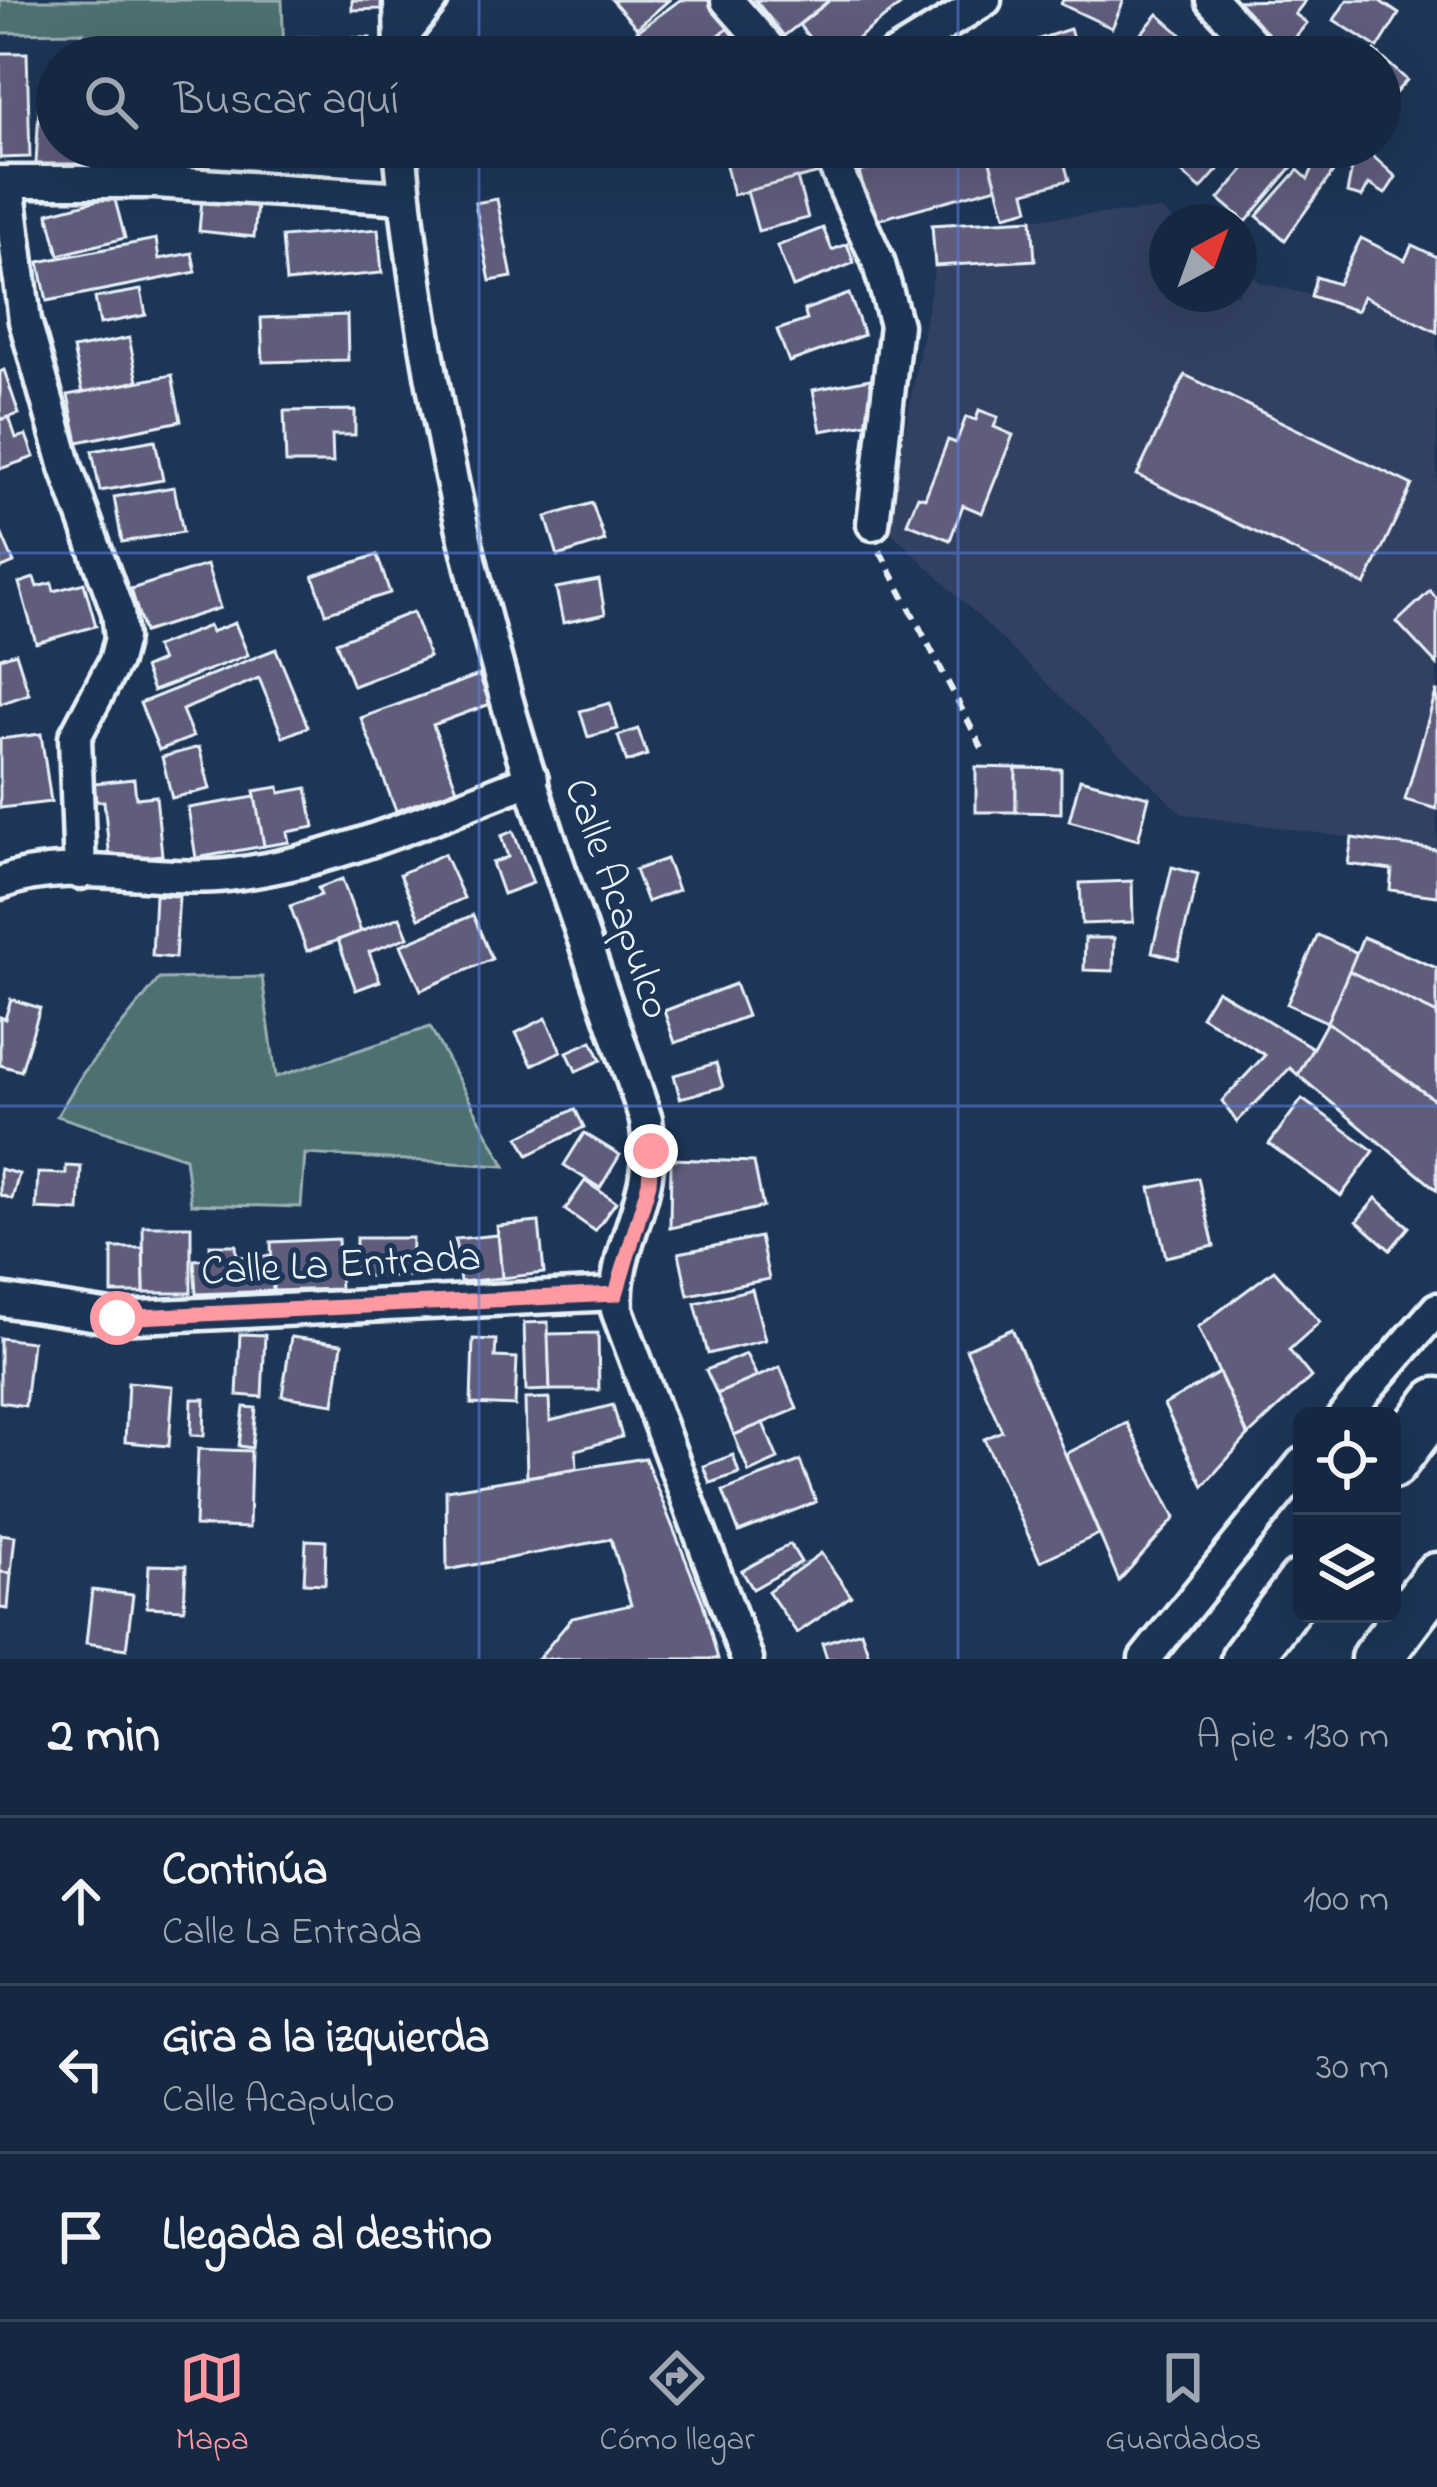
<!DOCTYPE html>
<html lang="es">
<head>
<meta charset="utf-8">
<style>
  body { margin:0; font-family:"Indie Flower",sans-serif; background:#23344c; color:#f1f3f6 }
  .controls { position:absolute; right:36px; bottom:36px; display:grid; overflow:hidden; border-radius:18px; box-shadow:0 12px 48px #0002 }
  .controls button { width:108px; height:108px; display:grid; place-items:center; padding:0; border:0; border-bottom:3px solid #35445a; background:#162841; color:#f1f3f6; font:60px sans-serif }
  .compass { position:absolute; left:1149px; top:204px; width:108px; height:108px; border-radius:50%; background:#162841; box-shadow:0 12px 48px #0002; rotate:41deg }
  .stop { position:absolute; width:36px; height:36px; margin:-27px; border:9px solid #ff9aa2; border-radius:50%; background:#fff }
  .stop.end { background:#ff9aa2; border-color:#fff; box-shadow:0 3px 12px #0008 }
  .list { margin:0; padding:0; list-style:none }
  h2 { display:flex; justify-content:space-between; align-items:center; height:156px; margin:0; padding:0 48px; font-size:51px }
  h2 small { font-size:39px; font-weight:400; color:#9ea6b1 }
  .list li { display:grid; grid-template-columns:78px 1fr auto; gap:36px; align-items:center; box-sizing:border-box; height:168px; padding:0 48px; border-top:3px solid #35445a }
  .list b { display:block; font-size:45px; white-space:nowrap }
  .list p { margin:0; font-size:39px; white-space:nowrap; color:#9ea6b1 }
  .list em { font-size:39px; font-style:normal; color:#9ea6b1 }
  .icon { flex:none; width:66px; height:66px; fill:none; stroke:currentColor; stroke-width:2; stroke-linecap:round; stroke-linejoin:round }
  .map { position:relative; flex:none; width:1437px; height:1659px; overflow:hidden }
  .search { position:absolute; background:#162841; box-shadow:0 12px 48px #0002; left:36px; right:36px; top:36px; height:132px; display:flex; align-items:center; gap:30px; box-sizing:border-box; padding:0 42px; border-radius:66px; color:#9ea6b1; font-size:45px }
  .sheet { height:660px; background:#162841 }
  nav { display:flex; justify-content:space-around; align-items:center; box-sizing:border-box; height:168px; border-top:3px solid #35445a; background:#162841; font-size:33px; color:#9ea6b1 }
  nav a { display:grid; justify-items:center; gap:6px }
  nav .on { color:#ff9aa2 }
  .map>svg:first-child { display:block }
  .built { fill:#314162 }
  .green { fill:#4e7070; stroke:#9bb0b4; stroke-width:3 }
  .building { fill:#5f5c7b; stroke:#e8f1f8; stroke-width:3 }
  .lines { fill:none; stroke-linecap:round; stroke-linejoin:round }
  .street-casing { stroke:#e8f1f8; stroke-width:39 }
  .primary-casing { stroke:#e8f1f8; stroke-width:57 }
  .path { stroke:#e8f1f8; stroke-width:6; stroke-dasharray:12 9; stroke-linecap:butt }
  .street { stroke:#1d3557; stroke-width:30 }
  .primary { stroke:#1d3557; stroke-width:48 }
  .route { stroke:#ff9aa2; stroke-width:15 }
  .grid { fill:none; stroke:#5a7fe2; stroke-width:3; stroke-opacity:0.55 }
  .labels { text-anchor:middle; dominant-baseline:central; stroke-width:10; stroke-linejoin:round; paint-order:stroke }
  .street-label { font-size:42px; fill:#e8f1f8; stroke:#1d3557 }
</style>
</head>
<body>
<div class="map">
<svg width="1437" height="1659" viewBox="0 0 1437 1659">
  <rect width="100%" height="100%" fill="#1d3557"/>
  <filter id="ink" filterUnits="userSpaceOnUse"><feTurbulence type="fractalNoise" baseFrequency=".00833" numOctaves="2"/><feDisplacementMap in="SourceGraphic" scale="24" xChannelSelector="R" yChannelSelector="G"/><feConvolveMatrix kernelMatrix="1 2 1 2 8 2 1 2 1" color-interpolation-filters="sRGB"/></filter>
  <g filter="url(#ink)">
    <polygon class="built" points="1161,210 1177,222 1167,222 1167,294 1239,294 1239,267 1262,283 1310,295 1316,277 1338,283 1361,238 1405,259 1412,245 1437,257 1437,850 1182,814 887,528 935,266 932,225"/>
    <g class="green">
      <polygon points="0,0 282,0 284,57 81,51 83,32 0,33"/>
      <polygon points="262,977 276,1077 430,1027 505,1166 305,1154 301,1207 191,1204 185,1158 57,1116 83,1073 159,979"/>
    </g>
    <g class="building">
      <polygon points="352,0 381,0 381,9 352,10"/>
      <polygon points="612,0 669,0 637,28"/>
      <polygon points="680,0 715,0 733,25 689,57 654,57 636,32"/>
      <polygon points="755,0 830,0 784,36"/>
      <polygon points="830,0 899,0 902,4 834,57 825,57 799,25"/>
      <polygon points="1063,0 1124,0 1112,28 1061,4"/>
      <polygon points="1306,0 1295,14 1307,23 1283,52 1228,1"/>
      <polygon points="1347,0 1378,0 1399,14 1378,48 1334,20"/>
      <polygon points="1158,14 1192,44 1180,57 1132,57 1126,51"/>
      <polygon points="733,25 750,48 737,57 715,57 706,45"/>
      <polygon points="1070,29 1079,57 1035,57 1030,42"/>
      <polygon points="296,37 370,38 370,57 296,57"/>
      <polygon points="1375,51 1407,80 1380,110 1380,57 1370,57"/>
      <polygon points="0,53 27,53 30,157 0,158"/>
      <polygon points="40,89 57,90 57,147 80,147 79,167 36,164"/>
      <polygon points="176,147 174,166 135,164 137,147"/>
      <polygon points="731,147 809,147 816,174 733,195 722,149"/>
      <polygon points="852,147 952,147 859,172"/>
      <polygon points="952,147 986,147 997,187 873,221 859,172"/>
      <polygon points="986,147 1060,147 1069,180 1025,192 1029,209 1005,215"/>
      <polygon points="1179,147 1238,147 1201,189 1167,160"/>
      <polygon points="1263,147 1292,167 1246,222 1219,199"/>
      <polygon points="1314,147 1358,147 1362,150 1338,165"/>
      <polygon points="1365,149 1396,177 1385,194 1369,184 1362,197 1347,193 1353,163"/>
      <polygon points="1321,150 1338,165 1285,240 1257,216 1298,170 1308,179"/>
      <polygon points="797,178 808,218 758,231 747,191"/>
      <polygon points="114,196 125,238 59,255 48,213"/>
      <polygon points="202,199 257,204 254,237 199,231"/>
      <polygon points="497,199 512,277 490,281 475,203"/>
      <polygon points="1032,219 1035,260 935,266 932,225"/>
      <polygon points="823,228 832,250 847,244 854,263 793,287 777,246"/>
      <polygon points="378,229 382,273 286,282 282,237"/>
      <polygon points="1361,238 1405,260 1412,245 1437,257 1437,332 1363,296 1357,311 1311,296 1316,277 1338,284"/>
      <polygon points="156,239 159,259 192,253 196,272 47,301 39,262"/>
      <polygon points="141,290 146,315 100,324 95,298"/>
      <polygon points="849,294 864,335 789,362 777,330 807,320 804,310"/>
      <polygon points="347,315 348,360 263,362 261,318"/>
      <polygon points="129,338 138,381 83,393 73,349"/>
      <polygon points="4,370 19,414 0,420 0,372"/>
      <polygon points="172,375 181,421 78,442 68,395"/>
      <polygon points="1185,375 1412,485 1365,585 1137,475"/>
      <polygon points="870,379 878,421 821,431 813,390"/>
      <polygon points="355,410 355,435 332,435 333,463 286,463 284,411"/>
      <polygon points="979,410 998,417 994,427 1013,435 982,513 963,505 950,540 907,523 918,496 925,498 948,440 956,443 966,417 976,420"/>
      <polygon points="9,417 16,438 26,435 34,457 0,469 0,420"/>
      <polygon points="155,440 163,480 100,491 92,451"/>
      <polygon points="174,487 183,532 122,542 114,497"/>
      <polygon points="592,503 605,541 558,556 546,517"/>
      <polygon points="0,530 14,563 0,569"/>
      <polygon points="377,555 390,593 326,613 313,576"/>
      <polygon points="207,565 220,608 144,632 131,589"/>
      <polygon points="34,578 37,587 52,583 54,591 84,583 96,626 36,643 19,583"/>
      <polygon points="599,580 605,614 563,623 556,588"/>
      <polygon points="1430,591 1437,599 1437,665 1397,622"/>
      <polygon points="413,612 429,657 353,686 336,642"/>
      <polygon points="235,623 248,655 153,691 144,668 161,661 155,647 209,626 211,632"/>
      <polygon points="276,649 308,727 283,737 259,678 182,710 193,737 159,750 140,703"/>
      <polygon points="16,653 29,694 0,704 0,658"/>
      <polygon points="479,675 490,704 433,725 457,789 396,811 361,718"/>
      <polygon points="1436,692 1437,692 1437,809 1405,800"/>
      <polygon points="610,703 618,729 588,737 580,711"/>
      <polygon points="638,729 647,755 627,762 618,736"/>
      <polygon points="41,734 51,802 0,808 0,739"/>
      <polygon points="199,747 210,789 172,798 162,757"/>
      <polygon points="976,767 1016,768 1016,812 976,812"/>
      <polygon points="1016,768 1061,769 1061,813 1016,812"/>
      <polygon points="134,779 136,798 156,796 162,855 110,860 104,801 96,801 94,783"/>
      <polygon points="1080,779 1149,797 1138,840 1069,821"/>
      <polygon points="279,787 280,793 307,788 314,827 287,832 289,842 264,846 254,791"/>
      <polygon points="255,797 264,846 196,858 188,808"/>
      <polygon points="513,831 533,883 503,894 492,863 508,857 501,836"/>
      <polygon points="1352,838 1437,850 1437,896 1390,890 1392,870 1348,864"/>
      <polygon points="444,854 464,898 419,918 400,874"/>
      <polygon points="666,859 678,890 647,902 635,870"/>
      <polygon points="1172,867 1198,874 1178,959 1152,952"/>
      <polygon points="342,879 361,932 307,951 290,906 321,895 318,888"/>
      <polygon points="1132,881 1133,922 1082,924 1080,883"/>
      <polygon points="155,895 179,896 175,958 152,956"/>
      <polygon points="473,915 492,959 421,990 401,945"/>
      <polygon points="400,917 408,937 369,952 380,981 356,990 338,940"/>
      <polygon points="1318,935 1357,953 1327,1022 1287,1004"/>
      <polygon points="1363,937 1437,968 1437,1014 1349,971"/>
      <polygon points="1085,938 1114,938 1113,971 1084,970"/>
      <polygon points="1349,971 1437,1014 1437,1102 1327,1022"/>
      <polygon points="735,984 747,1016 675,1043 664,1011"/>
      <polygon points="1217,990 1313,1048 1298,1075 1290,1068 1237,1122 1222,1101 1265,1055 1201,1016"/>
      <polygon points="11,999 40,1008 21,1071 0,1065 0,1017 5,1019"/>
      <polygon points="546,1018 561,1051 532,1065 516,1033"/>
      <polygon points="1327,1022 1437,1102 1437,1190 1298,1075"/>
      <polygon points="592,1041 601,1060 576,1071 567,1052"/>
      <polygon points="716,1063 723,1087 680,1098 674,1075"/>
      <polygon points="1302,1099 1374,1151 1341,1196 1269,1144"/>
      <polygon points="575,1109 584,1127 528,1155 519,1137"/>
      <polygon points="584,1133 620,1155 600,1188 564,1165"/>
      <polygon points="671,1159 754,1162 763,1207 670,1228"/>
      <polygon points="66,1166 81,1167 79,1211 36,1209 38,1173 66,1174"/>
      <polygon points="0,1169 19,1174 12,1199 0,1195"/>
      <polygon points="1198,1178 1214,1246 1166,1257 1150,1188"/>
      <polygon points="585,1181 616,1202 595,1231 565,1210"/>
      <polygon points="1376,1198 1409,1227 1390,1250 1357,1221"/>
      <polygon points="539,1222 544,1273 502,1278 497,1226"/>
      <polygon points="143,1226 191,1226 191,1293 144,1293"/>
      <polygon points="498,1235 502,1278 460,1282 455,1239"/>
      <polygon points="760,1237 769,1279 688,1295 679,1253"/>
      <polygon points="356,1238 412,1238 411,1276 356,1276"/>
      <polygon points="338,1239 340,1289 273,1291 271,1242"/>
      <polygon points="210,1245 236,1245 237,1257 271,1256 273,1291 196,1294 194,1260 211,1259"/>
      <polygon points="112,1248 143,1248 144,1293 112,1293"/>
      <polygon points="1274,1270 1320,1322 1289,1350 1311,1377 1248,1436 1198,1327"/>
      <polygon points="752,1289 765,1340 708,1354 695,1303"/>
      <polygon points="548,1322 550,1390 526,1391 524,1323"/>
      <polygon points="1012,1329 1099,1534 1040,1561 984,1439 1002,1431 966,1349"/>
      <polygon points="598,1333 599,1390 550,1390 548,1334"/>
      <polygon points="240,1334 265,1335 262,1397 237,1395"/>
      <polygon points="291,1337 342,1344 334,1404 282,1396"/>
      <polygon points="0,1338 32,1342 25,1406 0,1402"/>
      <polygon points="473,1339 496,1340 495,1357 517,1358 515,1406 471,1404"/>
      <polygon points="746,1354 757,1377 717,1394 706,1370"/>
      <polygon points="780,1367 797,1409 734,1435 717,1394"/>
      <polygon points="1219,1373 1248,1436 1203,1486 1164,1405"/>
      <polygon points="128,1382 173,1386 169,1446 125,1442"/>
      <polygon points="549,1398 550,1421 613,1405 622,1437 576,1450 577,1468 527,1477 525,1399"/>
      <polygon points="192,1399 205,1399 204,1436 191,1435"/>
      <polygon points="244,1407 256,1408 252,1448 239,1446"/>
      <polygon points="763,1423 778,1459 749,1472 734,1435"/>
      <polygon points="1127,1423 1175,1518 1119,1581 1066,1454"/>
      <polygon points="198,1449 251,1451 249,1528 195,1526"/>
      <polygon points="733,1455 739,1473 710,1483 703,1466"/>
      <polygon points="645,1458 703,1603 718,1659 538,1659 572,1618 631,1605 611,1539 447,1570 446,1490"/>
      <polygon points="800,1461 816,1502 739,1532 723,1491"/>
      <polygon points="0,1534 15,1536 11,1573 0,1572"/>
      <polygon points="306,1540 326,1541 325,1584 304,1583"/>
      <polygon points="790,1544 801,1562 753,1589 742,1571"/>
      <polygon points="821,1553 851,1596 797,1633 768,1591"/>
      <polygon points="149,1565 186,1566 184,1609 147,1607"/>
      <polygon points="0,1572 11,1573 8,1609 0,1608"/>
      <polygon points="92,1590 133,1595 126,1649 86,1643"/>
      <polygon points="861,1631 870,1658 827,1659 822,1643"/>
    </g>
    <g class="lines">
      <defs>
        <g id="street">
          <polyline points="400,0 401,57"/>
          <polyline points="727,0 777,57"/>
          <polyline points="1212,0 1265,57"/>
          <polyline points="401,39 432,0"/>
          <polyline points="892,57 985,0"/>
          <path d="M 400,147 C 417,332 455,516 505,694 C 545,838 599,978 646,1120 C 659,1200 612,1241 617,1310 L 747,1659"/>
          <polyline points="826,147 878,261 896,325 873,524"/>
          <polyline points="0,182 155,182 405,198"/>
          <polyline points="8,183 25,321 66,468 118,612 121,638 115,661 75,737 80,873"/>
          <path d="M 0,883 C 70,856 153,883 227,875 C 334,863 432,817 532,779"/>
          <polyline points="0,1300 117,1318 616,1294"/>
          <polyline points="1344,1416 1437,1309"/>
          <polyline points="1145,1659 1302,1464"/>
        </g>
        <g id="primary">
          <polyline points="1392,1463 1437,1403"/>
          <polyline points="1246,1659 1302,1584"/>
          <polyline points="1376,1659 1437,1578"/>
        </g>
      </defs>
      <use href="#street" class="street-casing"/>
      <use href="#primary" class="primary-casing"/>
      <polyline class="path" points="880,551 984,752"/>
      <use href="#street" class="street"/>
      <use href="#primary" class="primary"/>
    </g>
  </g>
  <g class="lines" filter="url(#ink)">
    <polyline class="route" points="117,1318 616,1294 649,1183 651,1151"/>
  </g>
  <path class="grid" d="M 479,0 L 479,57M 958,0 L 958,57M 479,147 L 479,1659M 958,147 L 958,1659M 0,553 L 1437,553M 0,1106 L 1437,1106"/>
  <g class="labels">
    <g class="street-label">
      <text transform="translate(616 899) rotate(71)">Calle Acapulco</text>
      <text transform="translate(341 1266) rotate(-3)">Calle La Entrada</text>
    </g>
  </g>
</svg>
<div class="controls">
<button><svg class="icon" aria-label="locate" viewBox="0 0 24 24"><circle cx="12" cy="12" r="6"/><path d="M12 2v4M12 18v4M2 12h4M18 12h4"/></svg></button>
<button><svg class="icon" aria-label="layers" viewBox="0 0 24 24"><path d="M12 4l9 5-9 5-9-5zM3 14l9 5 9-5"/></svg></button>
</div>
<svg class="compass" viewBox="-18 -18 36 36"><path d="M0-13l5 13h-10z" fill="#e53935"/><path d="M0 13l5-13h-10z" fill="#9ea6b1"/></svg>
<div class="stop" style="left:117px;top:1318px"></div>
<div class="stop end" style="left:651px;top:1151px"></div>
<div class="search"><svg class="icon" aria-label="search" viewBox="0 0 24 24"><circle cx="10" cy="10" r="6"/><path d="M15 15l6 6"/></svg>Buscar aquí</div>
</div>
<section class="sheet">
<h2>2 min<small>A pie · 130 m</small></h2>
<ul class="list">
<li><svg class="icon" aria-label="ahead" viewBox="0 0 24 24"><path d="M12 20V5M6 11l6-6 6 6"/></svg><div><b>Continúa</b><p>Calle La Entrada</p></div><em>100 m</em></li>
<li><svg class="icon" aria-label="left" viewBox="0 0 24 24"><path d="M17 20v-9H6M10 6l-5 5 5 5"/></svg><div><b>Gira a la izquierda</b><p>Calle Acapulco</p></div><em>30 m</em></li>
<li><svg class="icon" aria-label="arrive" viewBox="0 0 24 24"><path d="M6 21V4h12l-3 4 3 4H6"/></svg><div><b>Llegada al destino</b></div></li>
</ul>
</section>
<nav>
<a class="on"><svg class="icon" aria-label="map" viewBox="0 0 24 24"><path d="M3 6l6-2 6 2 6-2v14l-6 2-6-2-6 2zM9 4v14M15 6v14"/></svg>Mapa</a>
<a><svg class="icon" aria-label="directions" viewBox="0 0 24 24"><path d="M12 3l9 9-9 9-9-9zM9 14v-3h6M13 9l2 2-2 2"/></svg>Cómo llegar</a>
<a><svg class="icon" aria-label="saved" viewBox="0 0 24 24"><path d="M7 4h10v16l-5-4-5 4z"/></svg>Guardados</a>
</nav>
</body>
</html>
